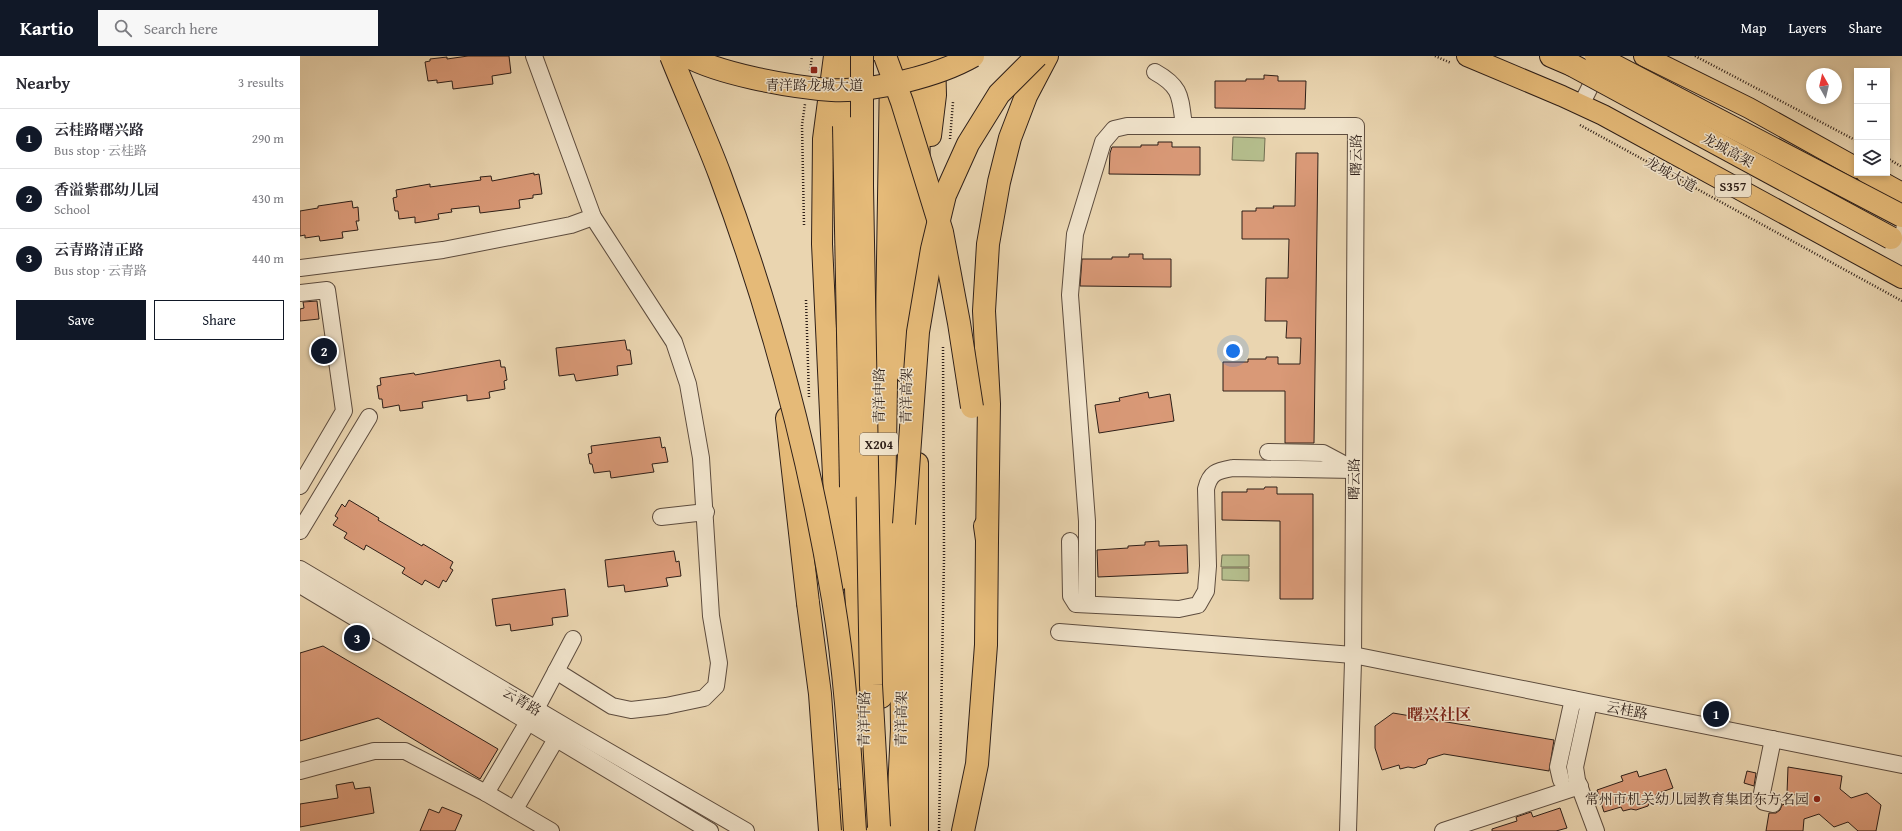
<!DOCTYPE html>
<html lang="en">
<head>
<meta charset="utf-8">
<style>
  body { margin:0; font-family:"Gentium Book Plus","Noto Serif SC",serif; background:#f7f7f7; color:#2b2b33 }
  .controls { position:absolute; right:12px; top:12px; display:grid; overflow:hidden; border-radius:0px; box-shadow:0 2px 6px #0003 }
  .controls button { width:36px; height:36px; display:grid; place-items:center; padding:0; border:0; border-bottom:1px solid #e1e1e2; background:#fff; color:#2b2b33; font:20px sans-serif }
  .compass { position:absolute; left:1506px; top:12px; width:36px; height:36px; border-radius:50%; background:#fff; box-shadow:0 2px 6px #0003; rotate:352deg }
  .you { position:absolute; left:933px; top:295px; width:14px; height:14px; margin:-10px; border:3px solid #fff; border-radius:50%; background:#1a73e8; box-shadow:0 0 0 6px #1a73e833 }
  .badge { display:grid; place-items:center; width:26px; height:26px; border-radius:50%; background:#111827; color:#fff; font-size:13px; font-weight:700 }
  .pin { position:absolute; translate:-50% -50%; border:2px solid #fff; box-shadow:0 1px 4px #0006 }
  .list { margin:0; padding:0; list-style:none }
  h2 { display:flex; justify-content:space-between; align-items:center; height:52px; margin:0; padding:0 16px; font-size:17px }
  h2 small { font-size:13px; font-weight:400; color:#7c7c81 }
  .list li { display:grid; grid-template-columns:26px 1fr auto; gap:12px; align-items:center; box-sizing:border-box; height:60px; padding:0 16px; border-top:1px solid #e1e1e2 }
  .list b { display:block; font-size:15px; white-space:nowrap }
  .list p { margin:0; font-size:13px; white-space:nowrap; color:#7c7c81 }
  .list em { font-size:13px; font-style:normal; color:#7c7c81 }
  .actions { display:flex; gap:8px; padding:12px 16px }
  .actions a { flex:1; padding:9px 0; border:1px solid #111827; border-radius:0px; text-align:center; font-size:14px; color:#111827 }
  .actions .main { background:#111827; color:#fff }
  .icon { flex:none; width:22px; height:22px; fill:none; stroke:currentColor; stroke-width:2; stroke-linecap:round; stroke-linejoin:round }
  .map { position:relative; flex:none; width:1602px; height:775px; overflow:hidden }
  header { display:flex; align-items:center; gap:24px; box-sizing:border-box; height:56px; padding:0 20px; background:#111827; color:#fff }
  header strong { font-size:19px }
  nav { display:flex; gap:22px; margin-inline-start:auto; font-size:14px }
  .search { width:280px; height:36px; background:#f7f7f7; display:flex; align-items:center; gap:10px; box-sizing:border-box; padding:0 14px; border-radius:0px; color:#7c7c81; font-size:15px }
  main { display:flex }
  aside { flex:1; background:#fff }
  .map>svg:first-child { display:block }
  .pitch { fill:#b5be8d; stroke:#726e52 }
  .building { fill:#d99977; stroke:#2e1f18 }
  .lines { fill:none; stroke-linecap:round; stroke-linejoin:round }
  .minor-casing { stroke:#5d4c3e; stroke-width:18 }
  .major-casing { stroke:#2e1f18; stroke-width:22 }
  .highway-casing { stroke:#2e1f18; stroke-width:24 }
  .path { stroke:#2e1f18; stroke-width:2.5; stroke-dasharray:1 2; stroke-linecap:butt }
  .minor { stroke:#f1e4cc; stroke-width:16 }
  .major { stroke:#e5ba78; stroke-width:20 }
  .highway { stroke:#e5ba78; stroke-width:22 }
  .highway-bridge-casing { stroke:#2e1f18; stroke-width:24; stroke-linecap:butt }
  .highway-bridge { stroke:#e5ba78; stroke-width:22 }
  .poi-dot { fill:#8f2418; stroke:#f1e4cc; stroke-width:1.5 }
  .labels { text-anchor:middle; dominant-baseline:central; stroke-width:3; stroke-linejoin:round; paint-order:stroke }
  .shield { fill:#f1e4cc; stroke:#685a4e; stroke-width:1 }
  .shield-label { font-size:13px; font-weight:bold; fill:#2e1f18 }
  .poi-label { font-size:14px; fill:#2e1f18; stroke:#f1e4cc }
  .street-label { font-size:14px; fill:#2e1f18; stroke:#f1e4cc }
  .quarter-label { font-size:16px; font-weight:bold; fill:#7a1f14; stroke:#f1e4cc }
</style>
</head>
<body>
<header>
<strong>Kartio</strong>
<div class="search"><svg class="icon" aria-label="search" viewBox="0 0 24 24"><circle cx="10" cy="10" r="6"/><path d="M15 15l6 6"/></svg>Search here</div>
<nav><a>Map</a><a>Layers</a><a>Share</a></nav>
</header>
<main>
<aside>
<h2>Nearby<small>3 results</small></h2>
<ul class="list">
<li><span class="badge">1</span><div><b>云桂路曙兴路</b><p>Bus stop · 云桂路</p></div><em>290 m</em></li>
<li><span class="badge">2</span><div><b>香溢紫郡幼儿园</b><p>School</p></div><em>430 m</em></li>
<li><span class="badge">3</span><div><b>云青路清正路</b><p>Bus stop · 云青路</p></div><em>440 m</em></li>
</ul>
<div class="actions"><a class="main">Save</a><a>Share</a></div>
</aside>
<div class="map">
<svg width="1602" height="775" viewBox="0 0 1602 775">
  <rect width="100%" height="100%" fill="#ead5b0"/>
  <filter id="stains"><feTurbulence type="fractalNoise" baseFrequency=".005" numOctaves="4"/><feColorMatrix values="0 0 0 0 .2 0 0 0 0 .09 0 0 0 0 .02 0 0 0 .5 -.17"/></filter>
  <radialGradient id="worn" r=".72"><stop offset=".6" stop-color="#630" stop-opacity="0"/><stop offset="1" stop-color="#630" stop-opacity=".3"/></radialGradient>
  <g class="pitch">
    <polygon points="933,81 965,82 964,105 932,104"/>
    <polygon points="922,499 949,499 949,511 921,511"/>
    <polygon points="922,512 949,512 949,525 922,524"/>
  </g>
  <g class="building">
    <polygon points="168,0 209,0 211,17 192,20 193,28 153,33 152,25 137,27 137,24 128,25 125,6 130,5 130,3 147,1 147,3"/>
    <polygon points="964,19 978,20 978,25 1006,25 1005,53 915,52 915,25 946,25 946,23 964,23"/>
    <polygon points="858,86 872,86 872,91 900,91 900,119 809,118 810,97 812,91 841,91 841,89 858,89"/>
    <polygon points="996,97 1018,97 1014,387 985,387 985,335 923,335 923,306 948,306 948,303 966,303 966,301 978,301 978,308 1000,308 1001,282 986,282 987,265 965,265 966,222 988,222 989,183 942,183 942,155 956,155 956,152 974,152 973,150 995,150"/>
    <polygon points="234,117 234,119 239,118 242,138 233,139 233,142 219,144 220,152 180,157 179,150 151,153 152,156 138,158 139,163 115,167 115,161 99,163 98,155 95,155 93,142 97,141 96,134 130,128 130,131 181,124 180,121 191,120 192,125"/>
    <polygon points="52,145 53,152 58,151 59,165 56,165 58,174 42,176 43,182 20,185 19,180 5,182 5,179 0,180 0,155 18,152 18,150"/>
    <polygon points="829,198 843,198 843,203 871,203 871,231 780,230 782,203 812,203 812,201 829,201"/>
    <polygon points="17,245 19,263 0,265 0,253 4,252 3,246"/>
    <polygon points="325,284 327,294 330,294 332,308 317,310 318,319 276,325 274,318 259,320 256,292"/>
    <polygon points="200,304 201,311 205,311 207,324 204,325 205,333 189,336 190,342 167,345 167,339 135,344 122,346 123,352 100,355 99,349 83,352 82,343 79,343 77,330 81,329 80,322 114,317 115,319"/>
    <polygon points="848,336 849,342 870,338 874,365 799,377 795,349 820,345 819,342"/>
    <polygon points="360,381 362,392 365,391 368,406 352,408 354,416 311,422 310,415 294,417 292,408 290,408 288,398 292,397 291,390"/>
    <polygon points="965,431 977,431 977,438 1013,438 1013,543 980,543 980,465 922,464 922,436 947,436 947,433 964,433"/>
    <polygon points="49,444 79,462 78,464 122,490 123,488 153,506 150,512 153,514 146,526 143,524 139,532 125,524 122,529 102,517 105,512 66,489 64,494 44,482 47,477 33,469 38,462 35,460 42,448 45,451"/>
    <polygon points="859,485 859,490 887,489 888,517 798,521 797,494 828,492 828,490 845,489 845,486"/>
    <polygon points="374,495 376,506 379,505 381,520 366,522 368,530 325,536 324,529 308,531 305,504"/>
    <polygon points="265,533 268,560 252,562 253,569 211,575 210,568 196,570 192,543"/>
    <polygon points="23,590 198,693 180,723 78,662 0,685 0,597"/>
    <polygon points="1093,657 1254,684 1249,715 1144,698 1128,703 1126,708 1114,712 1108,711 1100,713 1099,709 1082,714 1075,692 1075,670"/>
    <polygon points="1488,711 1542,720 1540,733 1551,742 1567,737 1581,749 1576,775 1558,775 1548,766 1534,771 1519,758 1504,763 1503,775 1466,775 1469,757 1476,757 1480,754 1482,749 1505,741 1487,737"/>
    <polygon points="1366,713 1373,732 1356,738 1357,743 1350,745 1348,750 1336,754 1331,753 1323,755 1321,751 1304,756 1297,734 1323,725 1321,720 1337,715 1339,721"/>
    <polygon points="1447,715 1456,717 1454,730 1444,727"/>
    <polygon points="53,726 55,733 70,731 74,757 0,771 0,748 38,742 36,729"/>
    <polygon points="142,751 162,759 155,775 120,775 129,753 139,757"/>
    <polygon points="1260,752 1267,772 1256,775 1192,775 1192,773 1217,765 1216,761 1231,756 1233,761"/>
  </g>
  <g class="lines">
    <defs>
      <g id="minor">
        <polyline points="234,0 293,161 374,286 388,328 401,402 411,560 419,607 416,630 404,642 366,650 331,654 312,650 256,615"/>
        <path d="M 855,16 C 882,31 880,41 884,70"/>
        <polyline points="1281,49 1299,13"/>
        <polyline points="0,212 143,194 271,169 293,161"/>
        <polyline points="0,237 27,234 44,355 0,430"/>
        <polyline points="968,396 1023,397 1053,413"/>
        <polyline points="361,461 406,456"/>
        <polyline points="0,475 69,361"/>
        <path d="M 770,485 L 771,540 L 776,548 L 879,553 L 898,549 L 906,535 L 908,510 L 906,433 C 910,416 917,415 933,412 L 1054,414"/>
        <polyline points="0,513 273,675 446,775"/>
        <polyline points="0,529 410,775"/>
        <polyline points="787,548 787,465 770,239 775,178 803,86 814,73 827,70 1056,70 1053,605 1048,775"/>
        <polyline points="759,576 1053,599 1602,709"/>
        <polyline points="1289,647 1275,711 1277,724 1296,775"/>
        <polyline points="236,653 273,583"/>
        <polyline points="1473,683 1462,737 1464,746 1473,748"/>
        <polyline points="0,715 74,695 105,695 186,737 251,775"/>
        <polyline points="1261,724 1258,711 1273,643"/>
        <polyline points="186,737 228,666"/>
        <polyline points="215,753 256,683"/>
        <polyline points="1143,775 1280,730"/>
      </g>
      <g id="major">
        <polyline points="534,0 523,83 522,188 538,525"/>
        <polyline points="1167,0 1262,40 1303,59 1602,222"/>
        <polyline points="1344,0 1449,52 1557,112"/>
        <polyline points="631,80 636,39 635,0"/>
        <polyline points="1566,117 1602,137"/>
        <polyline points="619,233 620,0"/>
        <polyline points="618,407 618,775"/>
        <polyline points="562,647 565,773"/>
        <polyline points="543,743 544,775"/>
      </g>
      <g id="highway">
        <polyline points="1251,0 1272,9"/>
        <polyline points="544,70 550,0"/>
        <polyline points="606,316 608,0"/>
        <polyline points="487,362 508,547"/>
        <polyline points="551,431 561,635"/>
        <polyline points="687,484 689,348 684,255 688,188 699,126 710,82 726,40 747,0"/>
        <polyline points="581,641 591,17"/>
        <polyline points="597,775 602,673 601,584 604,448"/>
        <polyline points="663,775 677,708 686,589 687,484 685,470"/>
      </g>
    </defs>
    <use href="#minor" class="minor-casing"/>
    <use href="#major" class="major-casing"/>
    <use href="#highway" class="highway-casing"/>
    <g class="path">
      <polyline points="1135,0 1151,7"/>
      <polyline points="1395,0 1557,85"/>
      <polyline points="510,15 512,0"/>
      <polyline points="1280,69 1602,245"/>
      <polyline points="650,83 653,46"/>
      <polyline points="1587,102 1602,111"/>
      <polyline points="504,169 502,69 505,48"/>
      <polyline points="506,244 509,341"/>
      <polyline points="639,775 644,502 643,290"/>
    </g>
    <use href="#minor" class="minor"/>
    <use href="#major" class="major"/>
    <use href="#highway" class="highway"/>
    <defs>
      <g id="highway-bridge">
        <path d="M 371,0 C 387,40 405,79 420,119 C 471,256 509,399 533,543 C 546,620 550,697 555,775"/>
        <path d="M 387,0 C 407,11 431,17 453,22 C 480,28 505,32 532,34 C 573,36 638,20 673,0"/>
        <polyline points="562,0 562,130 571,629 579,771"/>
        <polyline points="585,0 602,46 642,176 659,267 672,351"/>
        <polyline points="1296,0 1602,160"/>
        <polyline points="1272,9 1591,182"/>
        <polyline points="544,70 551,431"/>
        <polyline points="604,468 618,276 632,193 645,139 668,88 699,38 737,0"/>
        <polyline points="508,547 520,638 530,775"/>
      </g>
    </defs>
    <use href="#highway-bridge" class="highway-bridge-casing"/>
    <use href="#highway-bridge" class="highway-bridge"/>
  </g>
  <g class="poi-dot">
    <rect x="510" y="10" width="8" height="8" rx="2"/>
    <circle cx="1517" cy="743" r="4"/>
  </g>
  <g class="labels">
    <g class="shield">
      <rect x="1415" y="119" width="36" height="22" rx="3"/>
      <rect x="560" y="377" width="38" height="22" rx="3"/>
    </g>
    <g class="shield-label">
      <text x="1433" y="130">S357</text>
      <text x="579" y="388">X204</text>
    </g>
    <g class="poi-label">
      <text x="514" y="29">青洋路龙城大道</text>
      <text x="1509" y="743" text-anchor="end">常州市机关幼儿园教育集团东方名园</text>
    </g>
    <g class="street-label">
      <text transform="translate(1428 94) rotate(28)">龙城高架</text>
      <text transform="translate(1056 99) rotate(-90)">曙云路</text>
      <text transform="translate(1371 118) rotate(29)">龙城大道</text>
      <text transform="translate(579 340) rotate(-90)">青洋中路</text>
      <text transform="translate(606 340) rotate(-89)">青洋高架</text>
      <text transform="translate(1054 423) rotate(-90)">曙云路</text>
      <text transform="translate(222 645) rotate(31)">云青路</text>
      <text transform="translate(1327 654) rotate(11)">云桂路</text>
      <text transform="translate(564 663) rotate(-89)">青洋中路</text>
      <text transform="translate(601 663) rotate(-89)">青洋高架</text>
    </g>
    <g class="quarter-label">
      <text x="1139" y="658">曙兴社区</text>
    </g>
  </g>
  <rect width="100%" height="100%" filter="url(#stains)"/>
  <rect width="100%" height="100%" fill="url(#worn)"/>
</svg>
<div class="controls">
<button>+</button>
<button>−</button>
<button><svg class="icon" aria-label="layers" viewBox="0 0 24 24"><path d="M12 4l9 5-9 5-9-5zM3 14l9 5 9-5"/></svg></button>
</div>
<svg class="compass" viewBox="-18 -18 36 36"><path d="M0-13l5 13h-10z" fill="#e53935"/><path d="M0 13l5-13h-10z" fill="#7c7c81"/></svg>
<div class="you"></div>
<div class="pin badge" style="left:1416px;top:658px">1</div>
<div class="pin badge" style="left:24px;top:295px">2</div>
<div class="pin badge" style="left:57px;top:582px">3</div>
</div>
</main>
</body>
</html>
